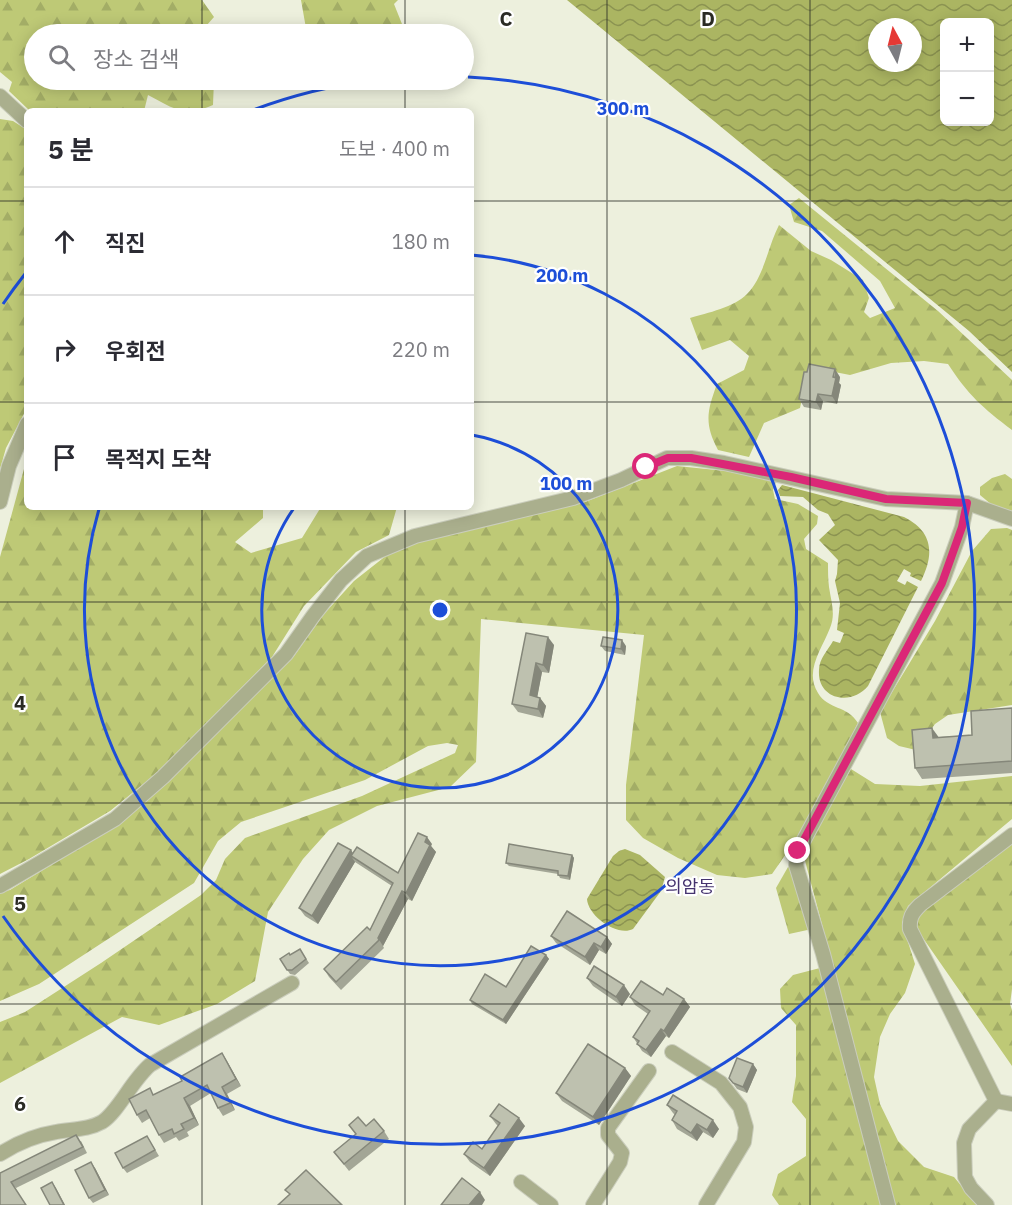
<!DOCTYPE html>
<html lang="ko">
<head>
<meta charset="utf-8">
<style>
  body { margin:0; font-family:"IBM Plex Sans","Noto Sans KR",sans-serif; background:#f7f7f7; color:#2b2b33 }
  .controls { position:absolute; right:18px; top:18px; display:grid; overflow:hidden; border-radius:9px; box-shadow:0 3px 15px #0003 }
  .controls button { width:54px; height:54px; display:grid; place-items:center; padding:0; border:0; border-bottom:2px solid #e1e1e2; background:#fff; color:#2b2b33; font:30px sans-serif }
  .compass { position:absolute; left:868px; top:18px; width:54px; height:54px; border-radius:50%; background:#fff; box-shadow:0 3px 15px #0003; rotate:353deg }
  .stop { position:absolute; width:18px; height:18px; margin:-14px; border:4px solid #db2777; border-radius:50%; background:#fff }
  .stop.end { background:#db2777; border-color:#fff; box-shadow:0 2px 6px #0008 }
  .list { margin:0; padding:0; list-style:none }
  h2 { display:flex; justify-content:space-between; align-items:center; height:78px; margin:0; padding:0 24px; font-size:26px }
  h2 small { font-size:20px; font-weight:400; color:#7c7c81 }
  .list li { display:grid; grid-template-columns:39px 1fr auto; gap:18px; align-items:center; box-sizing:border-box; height:108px; padding:0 24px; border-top:2px solid #e1e1e2 }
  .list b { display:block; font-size:22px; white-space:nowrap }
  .list em { font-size:20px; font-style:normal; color:#7c7c81 }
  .icon { flex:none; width:33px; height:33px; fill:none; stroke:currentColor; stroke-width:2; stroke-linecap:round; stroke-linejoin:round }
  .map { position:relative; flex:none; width:1012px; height:1205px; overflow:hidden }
  .search { position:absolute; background:#fff; box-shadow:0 3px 15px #0003; left:24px; top:24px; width:450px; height:66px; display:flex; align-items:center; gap:15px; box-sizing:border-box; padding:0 21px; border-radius:33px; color:#7c7c81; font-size:22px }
  .panel { position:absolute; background:#fff; box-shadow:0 3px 15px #0003; left:24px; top:108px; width:450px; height:402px; border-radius:9px }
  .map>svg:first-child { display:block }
  .forest { fill:url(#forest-firs) }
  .water { fill:url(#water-waves); fill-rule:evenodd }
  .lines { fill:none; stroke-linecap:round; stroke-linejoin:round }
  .street-casing { stroke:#cacdbc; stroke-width:16 }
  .street { stroke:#aaaf8d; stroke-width:14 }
  .wall { fill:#a3a696 }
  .shaded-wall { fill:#85877a }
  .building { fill:#bec1af; stroke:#85877a; stroke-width:1.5 }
  .route { stroke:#db2777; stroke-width:8 }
  .grid { fill:none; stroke:#2a2b24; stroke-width:1.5; stroke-opacity:0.55 }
  .ring { fill:none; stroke:#1d4ed8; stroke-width:3 }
  .labels { text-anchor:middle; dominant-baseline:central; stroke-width:4.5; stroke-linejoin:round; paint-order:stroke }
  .quarter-label { font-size:18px; fill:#45336f; stroke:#fff }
  .grid-label { font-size:20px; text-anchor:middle; font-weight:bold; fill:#2a2b24; stroke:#fff; stroke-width:4.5; stroke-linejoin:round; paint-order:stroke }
  .centre { fill:#1d4ed8; stroke:#fff; stroke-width:3 }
  .ring-label { font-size:18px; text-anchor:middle; font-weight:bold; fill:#1d4ed8; stroke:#fff; stroke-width:4.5; stroke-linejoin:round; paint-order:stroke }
</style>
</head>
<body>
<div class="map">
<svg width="1012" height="1205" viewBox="0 0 1012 1205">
  <defs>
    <pattern id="forest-firs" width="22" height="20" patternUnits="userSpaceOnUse" patternTransform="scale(1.5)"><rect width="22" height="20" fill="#bec976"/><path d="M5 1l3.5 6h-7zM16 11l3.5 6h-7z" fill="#a3ad66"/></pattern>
    <pattern id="water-waves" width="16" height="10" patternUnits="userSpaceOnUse" patternTransform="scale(1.5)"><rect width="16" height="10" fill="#abb562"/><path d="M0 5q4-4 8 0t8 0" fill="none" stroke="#8b9351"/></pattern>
  </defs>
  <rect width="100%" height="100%" fill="#edf0dd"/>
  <g class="forest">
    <path d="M 0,0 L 202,0 L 214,17 L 199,34 L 34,34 L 34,80 L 214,80 L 213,105 C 184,117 174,109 148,95 L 144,111 L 30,111 L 9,91 L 12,82 L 0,72 Z"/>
    <polygon points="301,0 398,0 394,4 406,34 307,34"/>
    <polygon points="0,119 13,121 27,130 27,408 6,448 0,469"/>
    <path d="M 799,198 L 938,311 L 1012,380 L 1012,430 C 983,408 968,395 948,364 L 924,361 L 891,363 L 850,375 L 809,367 L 800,408 L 764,423 L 749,457 L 718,450 C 704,424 707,411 717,384 L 744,370 L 749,356 L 730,340 L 702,350 L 690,318 C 707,313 735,307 747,294 C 764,277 768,246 779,225 L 811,251 L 831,260 L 863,280 L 869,298 L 864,312 L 870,318 L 895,308 L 880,281 L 822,231 L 794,222 L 789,205 Z"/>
    <polygon points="27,458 27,507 263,507 263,518 235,542 251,553 302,538 321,507 397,507 389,535 356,552 304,606 272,657 157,773 110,811 29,859 0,874 0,557"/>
    <path d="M 677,466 L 726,471 L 776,482 L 773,490 L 775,499 L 798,504 L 818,516 L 817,524 L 804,539 L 806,549 L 828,563 C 828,571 828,579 829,587 C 831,601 836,614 830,628 C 822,649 804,671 818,693 C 828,710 847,705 858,723 L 804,828 L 772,874 L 745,878 L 717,875 L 678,858 L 643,838 L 626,820 L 626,785 L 644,635 L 481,619 L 476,762 L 450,787 L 377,806 L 329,830 L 303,859 L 268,912 L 255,981 L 217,1004 L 159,1025 L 122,1017 L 0,1083 L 0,1022 L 25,1012 L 101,963 L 201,895 L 216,880 L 225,859 L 245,838 L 362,796 L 455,753 L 458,745 L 447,743 L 428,746 L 365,780 L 241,822 L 218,841 L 194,883 L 39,984 L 0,1001 L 0,892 L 10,890 L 120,823 L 169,780 L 294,656 L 323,615 L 354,581 L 387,555 L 430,538 L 585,502 Z"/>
    <polygon points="1005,474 1012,479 1012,511 992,505 980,495 980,487 992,478"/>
    <polygon points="1007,528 1012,530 1012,705 948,715 935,724 916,750 899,746 887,738 880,712 935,621 972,551 991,529"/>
    <polygon points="851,769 875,784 920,786 1012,776 1012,819 908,906 902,923 915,964 905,993 890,1014 880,1037 874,1077 880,1104 898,1141 924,1167 954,1177 977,1205 891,1205 841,996 803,853"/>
    <polygon points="1012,844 1012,989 1010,1004 1012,1010 1012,1066 916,928 917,916 924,908"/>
    <polygon points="788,867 793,869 812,929 789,934 776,888"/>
    <polygon points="820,968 882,1205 779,1205 772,1195 778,1174 806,1156 806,1119 792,1102 796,1076 796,1025 781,1008 780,989 793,975"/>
  </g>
  <g class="water">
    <path d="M 567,0 L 1012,0 L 1012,372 L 969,331 ZM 944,22 L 990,22 L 990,122 L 944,122 ZM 877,27 L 913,27 L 913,63 L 877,63 Z"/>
    <path d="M 782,485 L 904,517 C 934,532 934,555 921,581 L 910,576 L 911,573 L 904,569 L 897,581 L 905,585 L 907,581 L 918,587 L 868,686 C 852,706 817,700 819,670 C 819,659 828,650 833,641 L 840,643 L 844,633 L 837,630 L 840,603 L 835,581 L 837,574 L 838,560 L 819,540 L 835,525 L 828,514 L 818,510 L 803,497 L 780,496 L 778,490 Z"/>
    <path d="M 625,849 L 640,855 L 665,877 L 661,891 L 633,929 C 617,937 588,916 587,899 L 613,856 L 619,851 Z"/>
  </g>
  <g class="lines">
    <defs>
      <g id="street">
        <polyline points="0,96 27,121"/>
        <polyline points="0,502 9,466 27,424"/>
        <polyline points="0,886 115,819 163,777 286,654 313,616 341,580 367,556 415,536 573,498 621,480 667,458 691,458 724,463 886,499 967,503 1012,519"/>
        <polyline points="672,1052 721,1083 740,1107 746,1127 744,1142 706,1205"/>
        <polyline points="996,1101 1012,1104"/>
        <path d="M 0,1154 C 17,1143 37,1135 56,1132 C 72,1129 88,1130 102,1122 C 118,1112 132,1080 150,1065 L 292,983"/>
        <polyline points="521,1182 551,1205"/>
        <polyline points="593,1205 620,1162 622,1153 608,1135 608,1128 649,1071"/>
        <polyline points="888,1205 823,954 796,865 798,851 942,583 962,527 967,503"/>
        <path d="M 987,1205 L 971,1188 L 965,1177 L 964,1143 L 969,1129 L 996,1101 L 910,929 C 909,918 912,913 920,905 L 1012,835"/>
      </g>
    </defs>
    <use href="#street" class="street-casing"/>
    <use href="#street" class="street"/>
  </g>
  <g class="wall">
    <polygon points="840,377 839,383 841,385 837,404 823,401 821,410 804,407 799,399"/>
    <polygon points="526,633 554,645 549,673 542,672 537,697 540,698 546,706 543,718 518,712 512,704"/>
    <polygon points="601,646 626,646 625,655 605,651"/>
    <polygon points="1012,708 1012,773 922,779 915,768 938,737 972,735"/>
    <polygon points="432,844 431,846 436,852 412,901 408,899 383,946 384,948 341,990 329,977 324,969 370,930 392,886 355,862 318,924 305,916 299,908 353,853 398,873"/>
    <polygon points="572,855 574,858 570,880 560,878 558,874 509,866 506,863"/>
    <polygon points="551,936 607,937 612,944 606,954 599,950 590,965 556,943"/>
    <polygon points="300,949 309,963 295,975 290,974 280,959 290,955"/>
    <polygon points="546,955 549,959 506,1024 472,1004 470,1000 506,987"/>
    <polygon points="587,978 630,994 622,1006 593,986"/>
    <polygon points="663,995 684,999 690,1007 669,1038 666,1036 651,1057 642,1051 633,1037 648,1014 635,1005 630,997"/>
    <polygon points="222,1053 241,1086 227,1094 235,1110 223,1116 218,1108 211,1093 190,1106 199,1125 187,1132 189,1136 179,1141 176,1137 164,1143 159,1135 150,1118 142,1123 137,1115 154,1095 182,1081"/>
    <polygon points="753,1064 757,1070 747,1093 737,1089 729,1078"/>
    <polygon points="625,1068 631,1076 599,1125 562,1101 556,1093"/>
    <polygon points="667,1105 719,1129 713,1138 703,1132 697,1141 677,1129 672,1120 675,1115 673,1113"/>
    <polygon points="490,1116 525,1126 490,1176 470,1162 464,1154 482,1149 498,1126 496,1124"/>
    <polygon points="349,1125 366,1126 384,1131 389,1139 349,1171 334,1152 356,1134"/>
    <polygon points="147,1136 159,1156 127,1173 123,1168"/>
    <polygon points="81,1141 87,1153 16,1188 0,1173"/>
    <polygon points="95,1168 109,1195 93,1203 89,1198"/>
  </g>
  <g class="shaded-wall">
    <polygon points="835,369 840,377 839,383 841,385 837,404 832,396"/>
    <polygon points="818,394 823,401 821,410 816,402"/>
    <polygon points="548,637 554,645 549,673 543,665"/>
    <polygon points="622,640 626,646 625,655 621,649"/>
    <polygon points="536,663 542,672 536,704 530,695"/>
    <polygon points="540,698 546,706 543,718 538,709"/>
    <polygon points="932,728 940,739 933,738"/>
    <polygon points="427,837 432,844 431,846 436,852 412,901 406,893"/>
    <polygon points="351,850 357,859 351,856 355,862 318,924 312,916"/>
    <polygon points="572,855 574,858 570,880 568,876"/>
    <polygon points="402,891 408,899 383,946 378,938"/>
    <polygon points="607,937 612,944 606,954 601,947"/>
    <polygon points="594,943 599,950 590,965 585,957"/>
    <polygon points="546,955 549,959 506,1024 503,1020"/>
    <polygon points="624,985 630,994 622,1006 616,997"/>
    <polygon points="684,999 690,1007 669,1038 664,1031"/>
    <polygon points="661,1029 666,1036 651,1057 646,1050"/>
    <polygon points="222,1053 227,1061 241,1086 236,1079"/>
    <polygon points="753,1064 757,1070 747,1093 743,1087"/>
    <polygon points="625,1068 631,1076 599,1125 593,1117"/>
    <polygon points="222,1087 227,1094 235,1110 230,1103"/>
    <polygon points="184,1098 190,1106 199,1125 194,1118"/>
    <polygon points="519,1118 525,1126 490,1176 484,1168"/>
    <polygon points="713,1120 719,1129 713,1138 707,1130"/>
    <polygon points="697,1124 703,1132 697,1141 691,1133"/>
    <polygon points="91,1162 95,1168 109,1195 105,1190"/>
    <polygon points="52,1182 56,1188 65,1205 64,1205"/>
    <polygon points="480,1192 485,1200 482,1205 469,1205"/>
  </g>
  <g class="building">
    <polygon points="809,364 835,369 833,377 836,378 832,396 818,394 816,402 799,399 804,372 807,372"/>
    <polygon points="526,633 548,637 543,665 536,663 530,695 540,698 538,709 512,704"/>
    <polygon points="603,637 622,640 621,649 601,646"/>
    <polygon points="1012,708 1012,761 915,768 912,730 932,728 933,738 972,735 971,711"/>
    <polygon points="418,833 427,837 425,842 430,845 406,893 402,891 378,938 379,940 336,982 324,969 367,927 370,930 393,883 351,856 357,847 398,873"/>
    <polygon points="338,843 351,850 312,916 299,908"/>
    <polygon points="509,844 572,855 568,876 558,875 558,871 506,863"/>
    <polygon points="567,911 607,937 601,947 594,943 585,957 551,936"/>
    <polygon points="531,946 546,955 503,1020 470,1000 485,974 506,987"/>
    <polygon points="300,949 306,959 292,970 287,970 280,959 289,953 290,955"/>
    <polygon points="594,966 624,985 616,997 587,978"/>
    <polygon points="641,981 663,995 667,988 684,999 664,1031 661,1029 646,1050 637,1044 639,1041 633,1037 650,1011 630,997"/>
    <polygon points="588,1044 625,1068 593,1117 556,1093"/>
    <polygon points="222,1053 236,1079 222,1087 230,1103 218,1108 207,1085 184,1098 194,1118 181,1124 184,1129 174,1134 172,1129 159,1135 146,1110 137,1115 129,1099 150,1088 153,1095 182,1081 180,1077"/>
    <polygon points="737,1058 753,1064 743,1087 733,1083 729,1078"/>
    <polygon points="673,1095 713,1120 707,1130 697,1124 691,1133 672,1120 677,1111 667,1105"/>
    <polygon points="499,1104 519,1118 484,1168 464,1154 473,1142 482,1149 500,1123 490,1116"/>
    <polygon points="358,1117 366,1126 374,1119 384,1131 344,1164 334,1152 356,1134 349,1125"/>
    <polygon points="76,1135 83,1147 11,1182 26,1205 0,1205 0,1173"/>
    <polygon points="147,1136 155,1150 123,1168 115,1153"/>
    <polygon points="91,1162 105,1190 89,1198 75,1170"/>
    <polygon points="306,1170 342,1205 278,1205 290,1194 285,1190"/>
    <polygon points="462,1178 480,1192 469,1205 441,1205"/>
    <polygon points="52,1182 64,1205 50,1205 41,1188"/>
  </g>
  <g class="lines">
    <polyline class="route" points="646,467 668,458 691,458 791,477 886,499 967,503 962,527 942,583 798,851"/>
  </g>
  <path class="grid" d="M 202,0 L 202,34M 405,0 L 405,34M 607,0 L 607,1205M 810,0 L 810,1205M 202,80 L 202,111M 405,80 L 405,111M 0,201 L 27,201M 471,201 L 1012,201M 0,402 L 27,402M 471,402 L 1012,402M 202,507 L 202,1205M 405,507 L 405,1205M 0,602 L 1012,602M 0,803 L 1012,803M 0,1004 L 1012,1004"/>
  <g class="ring">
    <path d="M472 435A178 178 0 1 1 294 508"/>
    <path d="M471 255A356 356 0 1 1 99 509"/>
    <path d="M3 304A534 534 0 0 1 25 274M253 110A534 534 0 0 1 375 80M468 77A534 534 0 1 1 3 916"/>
  </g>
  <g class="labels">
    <g class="quarter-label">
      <text x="690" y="886">의암동</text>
    </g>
  </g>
  <g class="grid-label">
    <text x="506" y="26">C</text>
    <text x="708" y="26">D</text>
    <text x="20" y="710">4</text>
    <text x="20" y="911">5</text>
    <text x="20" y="1111">6</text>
  </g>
  <circle cx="440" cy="610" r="9" class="centre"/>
  <g class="ring-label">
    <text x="623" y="115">300 m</text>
    <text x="562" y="282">200 m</text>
    <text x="566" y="490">100 m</text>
  </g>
</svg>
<div class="controls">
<button>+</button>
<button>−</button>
</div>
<svg class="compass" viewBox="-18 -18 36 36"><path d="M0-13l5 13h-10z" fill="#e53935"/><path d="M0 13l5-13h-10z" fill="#7c7c81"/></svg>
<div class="stop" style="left:646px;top:467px"></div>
<div class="stop end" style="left:798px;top:851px"></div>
<div class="search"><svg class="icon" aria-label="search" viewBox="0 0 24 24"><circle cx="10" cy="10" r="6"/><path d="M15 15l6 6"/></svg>장소 검색</div>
<section class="panel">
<h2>5 분<small>도보 · 400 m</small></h2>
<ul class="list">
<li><svg class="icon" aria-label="ahead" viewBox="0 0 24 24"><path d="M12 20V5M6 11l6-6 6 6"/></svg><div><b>직진</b></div><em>180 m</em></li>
<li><svg class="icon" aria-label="right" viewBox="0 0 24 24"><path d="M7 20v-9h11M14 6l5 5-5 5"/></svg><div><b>우회전</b></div><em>220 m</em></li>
<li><svg class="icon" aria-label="arrive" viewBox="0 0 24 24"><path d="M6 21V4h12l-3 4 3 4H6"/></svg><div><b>목적지 도착</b></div></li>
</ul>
</section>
</div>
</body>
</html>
